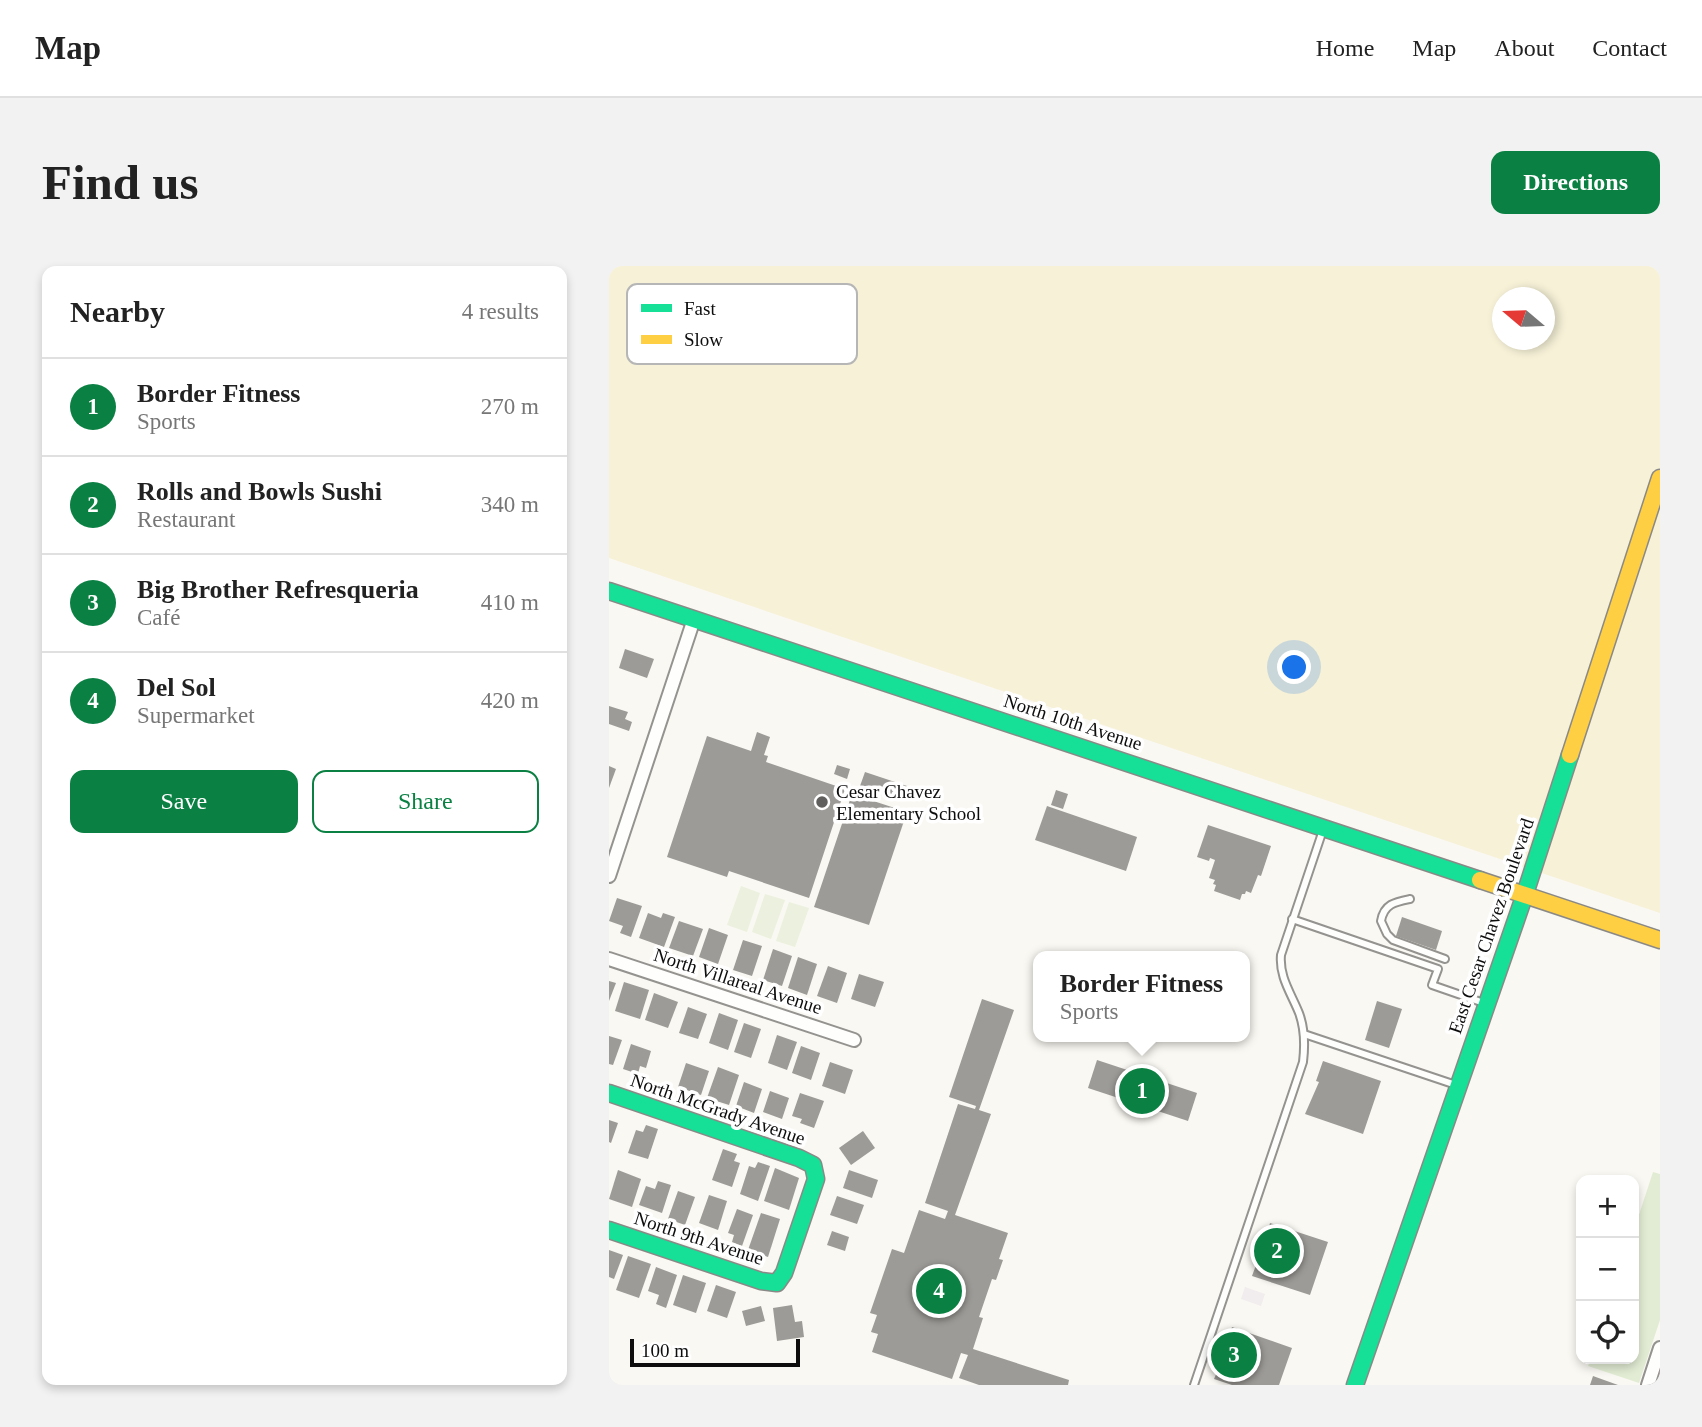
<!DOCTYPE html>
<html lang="en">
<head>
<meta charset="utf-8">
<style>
  body { margin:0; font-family:Georgia,serif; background:#f2f2f2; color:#222 }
  .controls { position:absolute; right:21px; bottom:21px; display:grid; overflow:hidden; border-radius:14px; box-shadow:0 4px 10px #0003 }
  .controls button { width:63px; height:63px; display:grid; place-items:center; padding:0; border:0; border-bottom:2px solid #e0e0e0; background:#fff; color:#222; font:35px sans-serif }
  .compass { position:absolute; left:883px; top:21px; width:63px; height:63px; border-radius:50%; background:#fff; box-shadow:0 4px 10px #0003; rotate:289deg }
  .scale { position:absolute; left:21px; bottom:18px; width:170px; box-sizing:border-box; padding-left:7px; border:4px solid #0d0d0d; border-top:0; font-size:19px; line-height:24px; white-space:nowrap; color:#0d0d0d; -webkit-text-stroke:5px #fff; paint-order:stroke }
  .you { position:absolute; left:686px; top:402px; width:24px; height:24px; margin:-18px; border:5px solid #fff; border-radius:50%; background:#1a73e8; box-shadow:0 0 0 10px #1a73e833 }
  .badge { display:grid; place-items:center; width:46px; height:46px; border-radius:50%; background:#0b8043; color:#fff; font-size:23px; font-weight:700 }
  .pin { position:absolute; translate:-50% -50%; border:4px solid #fff; box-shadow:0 2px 7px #0006 }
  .popup { position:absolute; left:424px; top:685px; width:217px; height:91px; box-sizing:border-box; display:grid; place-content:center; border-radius:14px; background:#fff; filter:drop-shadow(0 2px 5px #0005); font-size:23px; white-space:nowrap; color:#767676 }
  .popup b { font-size:26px; color:#222 }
  .popup::after { content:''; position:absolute; left:50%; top:100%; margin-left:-14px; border:14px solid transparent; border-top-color:#fff }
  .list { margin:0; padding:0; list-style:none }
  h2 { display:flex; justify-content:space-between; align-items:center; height:91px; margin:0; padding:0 28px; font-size:30px }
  h2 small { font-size:23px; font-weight:400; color:#767676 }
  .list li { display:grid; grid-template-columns:46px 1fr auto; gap:21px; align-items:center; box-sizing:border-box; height:98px; padding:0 28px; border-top:2px solid #e0e0e0 }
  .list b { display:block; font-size:26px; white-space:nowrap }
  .list p { margin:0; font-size:23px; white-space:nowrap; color:#767676 }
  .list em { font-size:23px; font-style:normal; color:#767676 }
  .actions { display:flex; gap:14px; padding:21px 28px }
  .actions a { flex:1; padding:16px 0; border:2px solid #0b8043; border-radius:14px; text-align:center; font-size:24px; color:#0b8043 }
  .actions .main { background:#0b8043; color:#fff }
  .icon { flex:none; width:38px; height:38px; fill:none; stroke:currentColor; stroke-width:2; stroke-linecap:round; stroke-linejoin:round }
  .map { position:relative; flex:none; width:1051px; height:1119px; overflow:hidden; border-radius:14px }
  header { display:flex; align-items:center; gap:42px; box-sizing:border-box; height:98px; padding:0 35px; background:#fff; border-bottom:2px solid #e0e0e0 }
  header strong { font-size:33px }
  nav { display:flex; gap:38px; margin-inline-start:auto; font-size:24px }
  .intro { display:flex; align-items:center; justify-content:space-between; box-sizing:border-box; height:168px; padding:0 42px }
  h1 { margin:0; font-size:49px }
  .button { padding:18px 32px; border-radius:14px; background:#0b8043; color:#fff; font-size:24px; font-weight:700 }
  main { display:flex; gap:42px; padding:0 42px }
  aside { flex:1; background:#fff; border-radius:14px; box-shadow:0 4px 10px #0003 }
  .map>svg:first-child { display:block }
  .industrial { fill:#f1ecee }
  .green { fill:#e2ecd4 }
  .sand { fill:#f6f1d7; fill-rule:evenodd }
  .pitch { fill:#ebf1de }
  .building { fill:#9d9b97 }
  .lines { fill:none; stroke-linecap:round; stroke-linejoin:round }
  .lane-casing { stroke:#949390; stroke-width:10 }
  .street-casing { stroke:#949390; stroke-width:16 }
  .fast-casing { stroke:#8a8987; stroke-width:19 }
  .slow-casing { stroke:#8a8987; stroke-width:19 }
  .lane { stroke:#fefefd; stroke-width:6 }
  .street { stroke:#fefefd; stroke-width:12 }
  .fast { stroke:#16e098; stroke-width:16 }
  .slow { stroke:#ffcf43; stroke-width:16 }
  .poi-dot { fill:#605f5d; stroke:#fff; stroke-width:2.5 }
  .labels { text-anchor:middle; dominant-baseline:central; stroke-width:7; stroke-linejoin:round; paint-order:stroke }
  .street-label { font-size:19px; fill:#0d0d0d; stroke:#fff }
  .poi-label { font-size:19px; fill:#0d0d0d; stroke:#fff; text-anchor:start }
  .key { fill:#fff; stroke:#b6b6b6; stroke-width:2 }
  .key-label { font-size:19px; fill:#0d0d0d }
</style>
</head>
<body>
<header>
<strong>Map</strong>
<nav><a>Home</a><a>Map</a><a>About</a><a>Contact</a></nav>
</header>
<div class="intro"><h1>Find us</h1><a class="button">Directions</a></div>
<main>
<aside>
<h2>Nearby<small>4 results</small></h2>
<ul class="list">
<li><span class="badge">1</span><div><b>Border Fitness</b><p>Sports</p></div><em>270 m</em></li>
<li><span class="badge">2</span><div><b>Rolls and Bowls Sushi</b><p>Restaurant</p></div><em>340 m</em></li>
<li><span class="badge">3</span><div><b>Big Brother Refresqueria</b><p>Café</p></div><em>410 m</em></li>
<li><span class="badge">4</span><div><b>Del Sol</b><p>Supermarket</p></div><em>420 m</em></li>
</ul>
<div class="actions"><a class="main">Save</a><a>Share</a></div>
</aside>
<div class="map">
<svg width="1051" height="1119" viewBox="0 0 1051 1119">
  <rect width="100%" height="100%" fill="#faf8f2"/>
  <polygon class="industrial" points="636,1021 656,1028 652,1040 632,1033"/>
  <polygon class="green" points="1044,906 1051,908 1051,1054 1030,1117 979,1100 982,1093 1025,1093 1025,964"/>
  <path class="sand" d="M 0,0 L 1051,0 L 1051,647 L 0,292 ZM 894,32 L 936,32 L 936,74 L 894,74 Z"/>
  <g class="pitch">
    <polygon points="132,620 151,627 138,666 118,659"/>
    <polygon points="156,628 176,634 162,673 143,666"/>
    <polygon points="180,636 200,642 186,681 167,675"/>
  </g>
  <g class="building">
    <polygon points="16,383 45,393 38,412 10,402"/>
    <polygon points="0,440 19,446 16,453 23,456 20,465 0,458"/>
    <polygon points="148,466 161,471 155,489 159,490 157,496 236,523 200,632 120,605 118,611 58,591 98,470 142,485"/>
    <polygon points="228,499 241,503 238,513 225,508"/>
    <polygon points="0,500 7,503 0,522"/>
    <polygon points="256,506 298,520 293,534 251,520"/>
    <polygon points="447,524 459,528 454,543 442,539"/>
    <polygon points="243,528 298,546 260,659 205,641"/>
    <polygon points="438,540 528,571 517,605 426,574"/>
    <polygon points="599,559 662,580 652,610 649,609 642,627 637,625 636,628 633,628 631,634 605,625 607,619 604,618 606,614 600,612 606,594 601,592 600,595 588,591"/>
    <polygon points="8,632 33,640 22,671 11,667 14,660 0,655"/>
    <polygon points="39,647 52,652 54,647 66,651 55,681 30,672"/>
    <polygon points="793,651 833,665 827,684 787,670"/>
    <polygon points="70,655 94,663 84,690 60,682"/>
    <polygon points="100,662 119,669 109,698 90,691"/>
    <polygon points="134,674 153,680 143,710 124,704"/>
    <polygon points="164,683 183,690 173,720 154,714"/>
    <polygon points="189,691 208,698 198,729 179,722"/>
    <polygon points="219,700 238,707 228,737 208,730"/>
    <polygon points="250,708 275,716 266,741 242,733"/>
    <polygon points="0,715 7,717 0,735"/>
    <polygon points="15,716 40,724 31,753 6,745"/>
    <polygon points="45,727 69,736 59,762 36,754"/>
    <polygon points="373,733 405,744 370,844 382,848 346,949 399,967 390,993 394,994 387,1014 383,1013 370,1051 374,1052 364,1083 460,1114 459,1119 370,1119 350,1112 359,1089 352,1087 343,1113 263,1086 269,1068 262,1066 268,1049 261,1047 283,983 295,987 310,944 336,953 339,945 316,937 349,838 366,843 367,840 340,831"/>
    <polygon points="768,735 793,743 780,782 756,774"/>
    <polygon points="79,741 98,748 89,773 70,767"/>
    <polygon points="110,747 129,754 119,784 100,777"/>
    <polygon points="135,757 152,763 142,792 125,786"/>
    <polygon points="168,769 188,776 178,804 159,797"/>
    <polygon points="0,770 13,774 4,799 0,798"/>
    <polygon points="22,778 42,785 37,802 31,800 29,808 14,803"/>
    <polygon points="192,780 211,787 202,814 183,807"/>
    <polygon points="488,794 588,827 579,855 479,822"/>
    <polygon points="714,795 772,815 754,868 696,848 710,816 707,815"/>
    <polygon points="221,796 244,804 236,828 213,820"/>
    <polygon points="77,797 100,805 92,829 69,821"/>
    <polygon points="109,801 130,809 120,839 98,832"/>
    <polygon points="135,816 153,823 145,847 127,840"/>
    <polygon points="161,825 180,832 173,853 154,846"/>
    <polygon points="191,827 215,835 205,862 191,857 193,853 183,850"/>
    <polygon points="0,854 9,857 2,877 0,876"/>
    <polygon points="37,859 49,863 39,893 19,887 27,864 34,866"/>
    <polygon points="254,865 266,882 242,899 230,882"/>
    <polygon points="114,883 128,888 125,895 131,897 123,921 103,914"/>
    <polygon points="149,896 161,900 149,935 131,928 140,900 146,902"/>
    <polygon points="166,902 190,912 180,944 155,935"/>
    <polygon points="9,904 32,913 23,941 0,933"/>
    <polygon points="240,904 269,914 263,932 234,922"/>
    <polygon points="49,915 62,919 53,947 30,939 37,920 46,923"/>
    <polygon points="69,925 86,931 76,959 59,953"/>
    <polygon points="100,929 118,935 109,964 90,957"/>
    <polygon points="228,930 255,939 248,958 221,949"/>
    <polygon points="128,943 144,949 133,980 123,976 125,969 119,967"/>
    <polygon points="152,947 171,953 159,991 139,984"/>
    <polygon points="661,957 719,976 701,1029 643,1010 650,991 652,992"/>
    <polygon points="223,965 240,971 236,985 218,979"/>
    <polygon points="0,984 14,989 5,1013 0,1011"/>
    <polygon points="19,990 42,998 30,1032 7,1024"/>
    <polygon points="47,1001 68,1009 57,1042 47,1038 50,1029 39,1025"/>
    <polygon points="74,1009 97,1017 87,1047 64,1039"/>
    <polygon points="107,1019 127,1026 118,1052 98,1045"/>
    <polygon points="183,1039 186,1056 193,1055 195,1071 168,1075 164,1042"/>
    <polygon points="152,1040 156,1055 137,1060 133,1045"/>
    <polygon points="623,1061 683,1082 670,1119 623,1119 605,1113 619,1081 617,1080"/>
    <polygon points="984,1110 1009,1119 981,1119"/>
  </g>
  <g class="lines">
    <defs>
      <g id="lane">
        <path d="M 801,633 C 786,636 775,638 772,655 L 778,668 L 784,674 L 836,693"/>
        <polyline points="683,653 829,703 823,719 872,736"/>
        <polyline points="695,768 844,818"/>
        <path d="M 585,1119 L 694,796 C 696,779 696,763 690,747 C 682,727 670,711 672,689 L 714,564"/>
      </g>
      <g id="street">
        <polyline points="0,610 85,353"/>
        <polyline points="0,693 245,774"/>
        <polyline points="1039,1119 1051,1082"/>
      </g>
      <g id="fast">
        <polyline points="0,325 871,614"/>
        <polyline points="0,827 190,892 204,899 207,913 175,1007 168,1017 152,1015 0,964"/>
        <polyline points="746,1119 916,628 961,489"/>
      </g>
      <g id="slow">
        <polyline points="961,489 1051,212"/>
        <polyline points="871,614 1051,674"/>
      </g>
    </defs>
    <use href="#lane" class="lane-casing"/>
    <use href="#street" class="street-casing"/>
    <use href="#fast" class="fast-casing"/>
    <use href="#slow" class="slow-casing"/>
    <use href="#lane" class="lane"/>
    <use href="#street" class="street"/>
    <use href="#fast" class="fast"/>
    <use href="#slow" class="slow"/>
  </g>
  <circle class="poi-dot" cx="213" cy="536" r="7"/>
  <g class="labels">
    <g class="street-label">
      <text transform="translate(464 456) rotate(18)">North 10th Avenue</text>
      <text transform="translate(882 660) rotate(-71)">East Cesar Chavez Boulevard</text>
      <text transform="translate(129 715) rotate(18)">North Villareal Avenue</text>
      <text transform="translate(109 843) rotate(19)">North McGrady Avenue</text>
      <text transform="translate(90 972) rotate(18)">North 9th Avenue</text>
    </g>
    <g class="poi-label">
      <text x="227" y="525">Cesar Chavez<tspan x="227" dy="22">Elementary School</tspan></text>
    </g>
  </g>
  <rect x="18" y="18" width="230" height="80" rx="10" class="key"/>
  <rect x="32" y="38" width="31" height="8" fill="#16e098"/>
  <rect x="32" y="69" width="31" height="9" fill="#ffcf43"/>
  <g class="key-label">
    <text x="75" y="49">Fast</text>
    <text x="75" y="80">Slow</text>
  </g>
</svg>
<div class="controls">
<button>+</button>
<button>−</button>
<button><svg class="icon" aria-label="locate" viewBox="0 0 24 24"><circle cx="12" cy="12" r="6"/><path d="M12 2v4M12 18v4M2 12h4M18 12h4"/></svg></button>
</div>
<svg class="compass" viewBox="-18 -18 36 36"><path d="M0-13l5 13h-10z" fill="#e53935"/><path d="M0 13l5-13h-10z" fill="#767676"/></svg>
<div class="scale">100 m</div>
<div class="you"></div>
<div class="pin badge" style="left:533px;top:825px">1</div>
<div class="popup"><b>Border Fitness</b>Sports</div>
<div class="pin badge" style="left:668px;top:985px">2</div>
<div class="pin badge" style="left:625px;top:1089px">3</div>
<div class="pin badge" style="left:330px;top:1025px">4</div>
</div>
</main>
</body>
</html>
